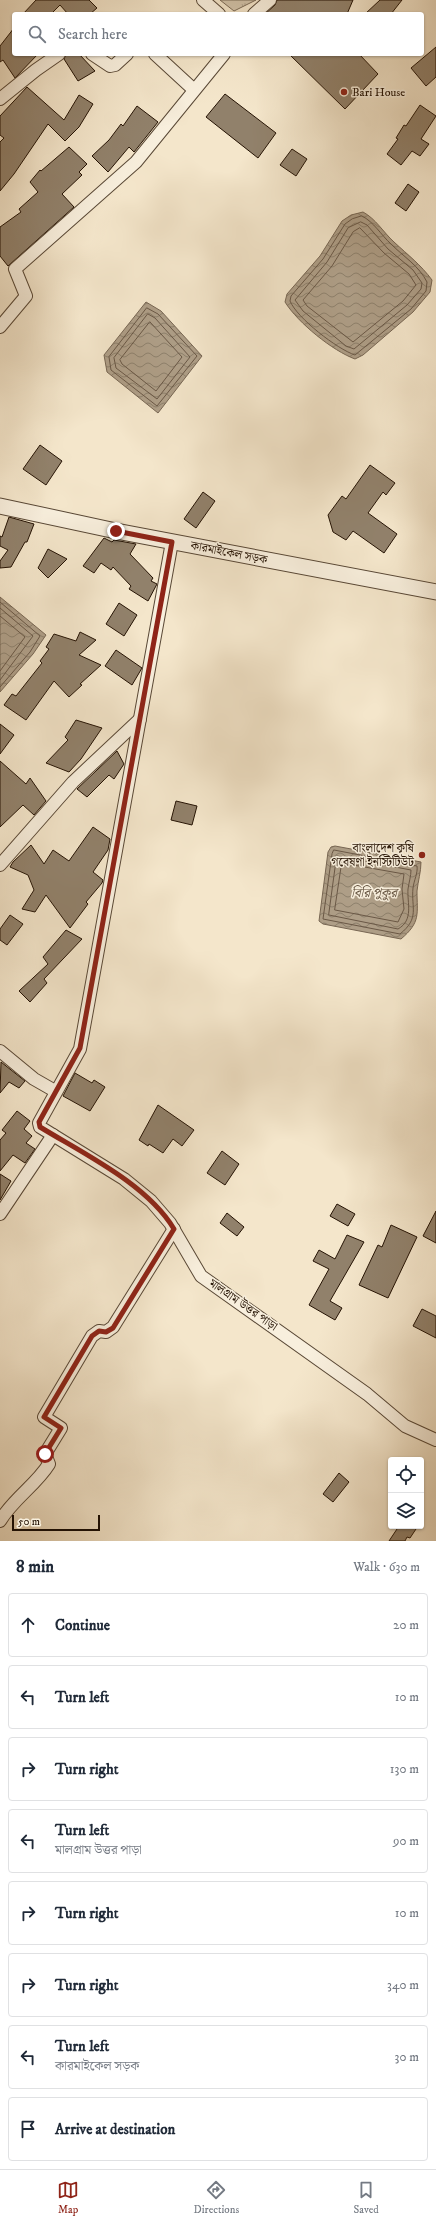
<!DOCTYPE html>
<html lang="en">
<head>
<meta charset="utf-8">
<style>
  body { margin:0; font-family:"IM FELL DW Pica","Noto Serif Bengali",serif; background:#f2f2f3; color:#1f2937 }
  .controls { position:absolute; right:12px; bottom:12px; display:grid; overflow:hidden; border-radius:4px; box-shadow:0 1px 3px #0004 }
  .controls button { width:36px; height:36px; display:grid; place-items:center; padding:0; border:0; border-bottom:1px solid #e0e1e3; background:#fff; color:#1f2937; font:20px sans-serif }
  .scale { position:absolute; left:12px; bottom:10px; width:88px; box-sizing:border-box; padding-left:4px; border:2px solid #251304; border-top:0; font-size:11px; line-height:14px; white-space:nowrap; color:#251304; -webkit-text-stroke:3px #f8efdd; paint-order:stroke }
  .stop { position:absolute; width:12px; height:12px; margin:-9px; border:3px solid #8f2418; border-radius:50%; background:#fff }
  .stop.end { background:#8f2418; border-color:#fff; box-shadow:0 1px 4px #0008 }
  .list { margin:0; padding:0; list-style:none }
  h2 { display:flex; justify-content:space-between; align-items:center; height:52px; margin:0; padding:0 16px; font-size:17px }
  h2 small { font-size:13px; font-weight:400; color:#747a83 }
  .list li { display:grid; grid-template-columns:26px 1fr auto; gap:12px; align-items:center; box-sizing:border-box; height:64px; margin:0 8px 8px; padding:0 8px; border:1px solid #e0e1e3; border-radius:4px }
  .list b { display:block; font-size:15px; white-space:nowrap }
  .list p { margin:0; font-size:13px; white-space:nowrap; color:#747a83 }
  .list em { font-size:13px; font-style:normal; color:#747a83 }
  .icon { flex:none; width:22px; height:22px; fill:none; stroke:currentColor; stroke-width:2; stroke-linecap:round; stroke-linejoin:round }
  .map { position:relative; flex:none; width:436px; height:1541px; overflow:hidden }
  .search { position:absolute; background:#fff; box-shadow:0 1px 3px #0004; left:12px; right:12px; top:12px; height:44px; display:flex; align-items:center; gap:10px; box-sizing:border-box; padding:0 14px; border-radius:4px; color:#747a83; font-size:15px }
  .sheet { height:628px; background:#fff }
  nav { display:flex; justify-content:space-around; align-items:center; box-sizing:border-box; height:56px; border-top:1px solid #e0e1e3; background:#fff; font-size:11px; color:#747a83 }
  nav a { display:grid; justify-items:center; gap:2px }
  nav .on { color:#8f2418 }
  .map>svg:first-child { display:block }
  .park { fill:url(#park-tufts); stroke:#7b6a56 }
  .water { fill:url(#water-waves); stroke:#776653 }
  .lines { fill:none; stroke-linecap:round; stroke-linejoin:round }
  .shore { stroke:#6a5846; stroke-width:1 }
  .building { fill:#91816b; stroke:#251304 }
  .minor-casing { stroke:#594836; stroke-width:14 }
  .tertiary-casing { stroke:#594836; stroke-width:17 }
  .minor { stroke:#f8efdd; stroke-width:12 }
  .tertiary { stroke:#f8efdd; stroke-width:15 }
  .route { stroke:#8f2418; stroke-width:5 }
  .poi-dot { fill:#8f2418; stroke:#f8efdd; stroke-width:1.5 }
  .labels { text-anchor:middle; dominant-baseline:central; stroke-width:3; stroke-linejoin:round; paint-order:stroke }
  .poi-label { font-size:12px; fill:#251304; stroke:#f8efdd; text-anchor:start }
  .street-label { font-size:12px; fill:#251304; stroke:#f8efdd }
  .water-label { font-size:13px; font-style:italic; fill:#63523f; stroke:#f8efdd }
</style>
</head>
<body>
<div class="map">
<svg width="436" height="1541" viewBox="0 0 436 1541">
  <defs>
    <pattern id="park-tufts" width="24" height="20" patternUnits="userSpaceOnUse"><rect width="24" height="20" fill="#d1c2a9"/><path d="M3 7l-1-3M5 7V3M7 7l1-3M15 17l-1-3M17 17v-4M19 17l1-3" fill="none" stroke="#b3a690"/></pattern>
    <pattern id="water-waves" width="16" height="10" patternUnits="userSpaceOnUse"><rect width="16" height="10" fill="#ae9e87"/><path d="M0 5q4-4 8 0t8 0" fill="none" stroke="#8d806c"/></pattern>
  </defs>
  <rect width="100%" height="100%" fill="#f4e6cb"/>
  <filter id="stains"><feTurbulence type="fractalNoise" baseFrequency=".005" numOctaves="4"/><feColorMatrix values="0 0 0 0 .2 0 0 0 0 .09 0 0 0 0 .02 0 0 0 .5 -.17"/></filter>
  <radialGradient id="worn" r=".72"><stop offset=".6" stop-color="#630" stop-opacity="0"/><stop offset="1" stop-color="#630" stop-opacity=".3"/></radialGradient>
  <polygon class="park" points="220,0 256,0 234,11"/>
  <g class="water">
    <path d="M 363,212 C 376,219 383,232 394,242 C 408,255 421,265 432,280 L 430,292 L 413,312 L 363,355 L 355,359 C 333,351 298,323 285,302 L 287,294 L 320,256 L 342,221 L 351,215 Z"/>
    <polygon points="146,302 161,311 202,356 158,413 107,372 104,355"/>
    <polygon points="0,597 46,635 33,654 0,692"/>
    <path d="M 335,846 L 421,862 C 421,872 418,881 417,891 C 417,914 421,922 401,939 L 323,924 L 319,921 L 328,852 L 331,847 Z"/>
  </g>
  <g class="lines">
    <g class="shore">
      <path d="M 362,216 C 374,222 381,235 391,244 C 404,257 419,266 427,282 L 426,291 L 411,309 L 355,355 C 337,349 297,318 290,301 L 291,296 L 323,259 L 345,224 L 352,219 Z"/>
      <polygon points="361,222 367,225 388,249 413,270 422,283 421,289 407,305 354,349 346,346 303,311 295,300 327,262 348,228"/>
      <polygon points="360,228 384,253 409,274 416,285 403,301 353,342 307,306 303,300 332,266 353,232"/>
      <polygon points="147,308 158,314 197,356 157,406 111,370 109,357"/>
      <polygon points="148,314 155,318 190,357 157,399 116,368 114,358"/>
      <polygon points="150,322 182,357 156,391 122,364 120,360"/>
      <polyline points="0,602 40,636 30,652 0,687"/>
      <polyline points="0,608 33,636 0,680"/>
      <polyline points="0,616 25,637 0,671"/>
      <path d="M 334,850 L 417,866 C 418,873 414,880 413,888 C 411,908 420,918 400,934 L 323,919 L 332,854 Z"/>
      <path d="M 337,856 L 411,870 C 411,876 409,882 408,889 C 407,903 414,920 398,929 L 329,915 Z"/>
      <polygon points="342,863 404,874 402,889 404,909 398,922 335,910"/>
    </g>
  </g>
  <g class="building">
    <polygon points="36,0 89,0 97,8 90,14 68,14 60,5 51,14 23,14"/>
    <polygon points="277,0 353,0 347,14 265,14 275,5"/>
    <polygon points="380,0 402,0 391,14 365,14"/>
    <polygon points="14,28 14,54 38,54 15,78 3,60 0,62 0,46"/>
    <polygon points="436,47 436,77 426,86 411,68"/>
    <polygon points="66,54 79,54 95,71 78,81 64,59"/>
    <polygon points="289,54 359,54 378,74 345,109"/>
    <polygon points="27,87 64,120 79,95 93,104 79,127 65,141 48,124 14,174 0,191 0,142 4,138 0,135 0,116"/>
    <polygon points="225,94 276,133 258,158 206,117"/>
    <polygon points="420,105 436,116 421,139 429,144 420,156 412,151 401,165 387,154 398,139 396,138 404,125 406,126"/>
    <polygon points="137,106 158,122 134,152 129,147 108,172 92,156 109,140 121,124 123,126"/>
    <polygon points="69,147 87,164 79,172 82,175 62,194 74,207 8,266 0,256 0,227 21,212 19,209 38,192 30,182 40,170 41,171"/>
    <polygon points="292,149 307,159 296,176 280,165"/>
    <polygon points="408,184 419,192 406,211 395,203"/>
    <polygon points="40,445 62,461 46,485 23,469"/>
    <polygon points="370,465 395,483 386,495 383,492 368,513 397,534 384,553 353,531 346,540 333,532 328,515 342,496 346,499"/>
    <polygon points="203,492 215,501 196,528 184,519"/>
    <polygon points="9,517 34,524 27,542 25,542 11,567 0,568 0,561 8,550 0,546 0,536 2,537"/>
    <polygon points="104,538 112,542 114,540 136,544 130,554 153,578 151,581 157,584 148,601 129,589 131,586 113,567 111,570 101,563 94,573 83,566"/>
    <polygon points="48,549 67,559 48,578 38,568"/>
    <polygon points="119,603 137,615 124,636 106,624"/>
    <polygon points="80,632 96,640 79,655 101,665 80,684 82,685 69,697 54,681 26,720 4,705 12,694 16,696 42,663 40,661 49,649 46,647 54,634 76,641"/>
    <polygon points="116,650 142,668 132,685 105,666"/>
    <polygon points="76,720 102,728 81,759 69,772 46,763 68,740 65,737"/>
    <polygon points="0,724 14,735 0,754"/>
    <polygon points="117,751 124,764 114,779 109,775 87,797 77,789"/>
    <polygon points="0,761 26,784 30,778 46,801 34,815 23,805 0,827"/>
    <polygon points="176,801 197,806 192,825 171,820"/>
    <polygon points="93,827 110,839 108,850 93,872 103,880 102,883 86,902 88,904 70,928 46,895 35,912 22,909 34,890 28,875 10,867 13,862 31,845 44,864 53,850 69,861"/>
    <polygon points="10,915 23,924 7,945 0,940 0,929"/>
    <polygon points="66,930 82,939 44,979 47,983 30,1002 19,991 48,964 43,957"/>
    <polygon points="1,1062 25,1081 19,1088 9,1082 0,1093"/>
    <polygon points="75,1073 92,1083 94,1080 105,1087 90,1111 63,1096"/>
    <polygon points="158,1105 194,1130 182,1146 173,1139 163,1153 149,1144 148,1146 139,1140"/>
    <polygon points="17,1111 30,1121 24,1129 32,1136 26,1143 35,1149 25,1163 13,1155 0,1171 0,1140 6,1133 2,1130"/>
    <polygon points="222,1151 239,1164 225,1185 207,1173"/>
    <polygon points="0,1174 11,1181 0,1200"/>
    <polygon points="337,1204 355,1214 348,1226 330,1216"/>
    <polygon points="436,1211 436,1243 423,1236"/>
    <polygon points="227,1213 244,1227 237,1236 220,1223"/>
    <polygon points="391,1225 417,1237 388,1298 359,1285 378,1245 382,1247"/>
    <polygon points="347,1235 364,1242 330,1301 342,1308 335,1320 309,1305 329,1269 313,1261 319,1250 335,1259"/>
    <polygon points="422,1309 436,1316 436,1338 413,1326"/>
    <polygon points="339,1473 349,1482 333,1502 323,1494"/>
    <polygon points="399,1526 418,1526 410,1538 407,1537 405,1541 389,1541"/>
  </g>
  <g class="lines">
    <defs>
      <g id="minor">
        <polyline points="203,0 219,14"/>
        <polyline points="254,14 270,0"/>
        <polyline points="92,54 110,66 115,65 127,54"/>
        <polyline points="155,54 193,89"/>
        <polyline points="0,99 36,70 59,54"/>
        <polyline points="0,327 26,296 15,269 136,162 224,54"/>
        <polyline points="172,542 80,1049 39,1123 40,1127 124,1179 151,1201 170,1223 201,1276 367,1394 405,1426 436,1440"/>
        <polyline points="0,865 73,782 140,719"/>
        <polyline points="0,1051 34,1079 55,1091"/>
        <polyline points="0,1214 53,1135"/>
        <path d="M 0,1521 C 13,1499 36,1485 49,1464 L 45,1454 L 61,1428 L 44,1417 L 92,1336 L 99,1331 L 106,1332 L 113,1327 L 174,1229"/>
      </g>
      <polyline id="tertiary" points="0,506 116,531 436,592"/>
    </defs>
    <use href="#minor" class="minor-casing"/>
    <use href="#tertiary" class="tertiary-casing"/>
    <use href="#minor" class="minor"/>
    <use href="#tertiary" class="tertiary"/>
  </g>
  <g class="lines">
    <path class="route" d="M 45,1454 L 61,1428 L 44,1417 L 92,1336 L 99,1331 L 106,1332 L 113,1328 L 174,1229 C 147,1184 84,1154 40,1127 L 39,1122 L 80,1048 L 172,542 L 116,531"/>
  </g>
  <g class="poi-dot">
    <circle cx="344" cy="92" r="4"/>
    <circle cx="422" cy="855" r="4"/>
  </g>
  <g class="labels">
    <g class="poi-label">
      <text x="352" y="92">Bari House</text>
      <text x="414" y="848" text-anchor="end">বাংলাদেশ কৃষি<tspan x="414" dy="14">গবেষণা ইনস্টিটিউট</tspan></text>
    </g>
    <g class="street-label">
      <text transform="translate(229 553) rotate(11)">কারমাইকেল সড়ক</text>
      <text transform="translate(243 1305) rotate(35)">মালগ্রাম উত্তর পাড়া</text>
    </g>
    <g class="water-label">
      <text x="374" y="893">বিরি পুকুর</text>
    </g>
  </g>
  <rect width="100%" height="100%" filter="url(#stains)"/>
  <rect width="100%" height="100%" fill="url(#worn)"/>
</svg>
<div class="controls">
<button><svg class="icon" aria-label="locate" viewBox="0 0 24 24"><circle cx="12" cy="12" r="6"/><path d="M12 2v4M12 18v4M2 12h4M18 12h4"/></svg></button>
<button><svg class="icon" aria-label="layers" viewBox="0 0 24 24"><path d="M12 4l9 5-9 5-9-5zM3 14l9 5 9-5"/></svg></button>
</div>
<div class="scale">50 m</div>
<div class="stop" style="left:45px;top:1454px"></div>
<div class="stop end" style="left:116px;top:531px"></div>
<div class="search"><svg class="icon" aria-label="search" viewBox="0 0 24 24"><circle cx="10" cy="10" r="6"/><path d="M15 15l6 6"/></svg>Search here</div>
</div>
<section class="sheet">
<h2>8 min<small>Walk · 630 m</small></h2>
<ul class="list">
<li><svg class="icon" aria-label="ahead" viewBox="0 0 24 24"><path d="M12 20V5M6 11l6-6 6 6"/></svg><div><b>Continue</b></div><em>20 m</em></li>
<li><svg class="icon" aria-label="left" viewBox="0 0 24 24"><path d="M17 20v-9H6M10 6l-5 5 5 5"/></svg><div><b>Turn left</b></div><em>10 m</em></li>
<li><svg class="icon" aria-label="right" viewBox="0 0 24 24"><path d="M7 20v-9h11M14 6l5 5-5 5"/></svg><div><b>Turn right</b></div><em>130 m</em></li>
<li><svg class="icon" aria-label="left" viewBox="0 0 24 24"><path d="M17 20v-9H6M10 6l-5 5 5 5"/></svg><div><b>Turn left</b><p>মালগ্রাম উত্তর পাড়া</p></div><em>90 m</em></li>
<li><svg class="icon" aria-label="right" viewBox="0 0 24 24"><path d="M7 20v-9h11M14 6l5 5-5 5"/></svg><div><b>Turn right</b></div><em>10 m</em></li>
<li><svg class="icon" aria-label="right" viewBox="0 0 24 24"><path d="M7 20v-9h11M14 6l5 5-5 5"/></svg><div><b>Turn right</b></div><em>340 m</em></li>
<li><svg class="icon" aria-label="left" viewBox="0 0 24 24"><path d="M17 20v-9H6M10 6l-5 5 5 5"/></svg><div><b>Turn left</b><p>কারমাইকেল সড়ক</p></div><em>30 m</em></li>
<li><svg class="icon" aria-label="arrive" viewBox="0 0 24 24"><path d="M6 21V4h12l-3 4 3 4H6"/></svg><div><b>Arrive at destination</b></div></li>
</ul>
</section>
<nav>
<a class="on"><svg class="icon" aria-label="map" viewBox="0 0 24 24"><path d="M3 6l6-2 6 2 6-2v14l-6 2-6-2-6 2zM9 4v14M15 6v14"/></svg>Map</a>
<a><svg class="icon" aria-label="directions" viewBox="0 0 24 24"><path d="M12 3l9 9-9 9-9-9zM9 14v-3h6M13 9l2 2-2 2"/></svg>Directions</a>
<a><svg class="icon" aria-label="saved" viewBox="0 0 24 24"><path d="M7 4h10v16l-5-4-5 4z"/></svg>Saved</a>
</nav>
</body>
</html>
